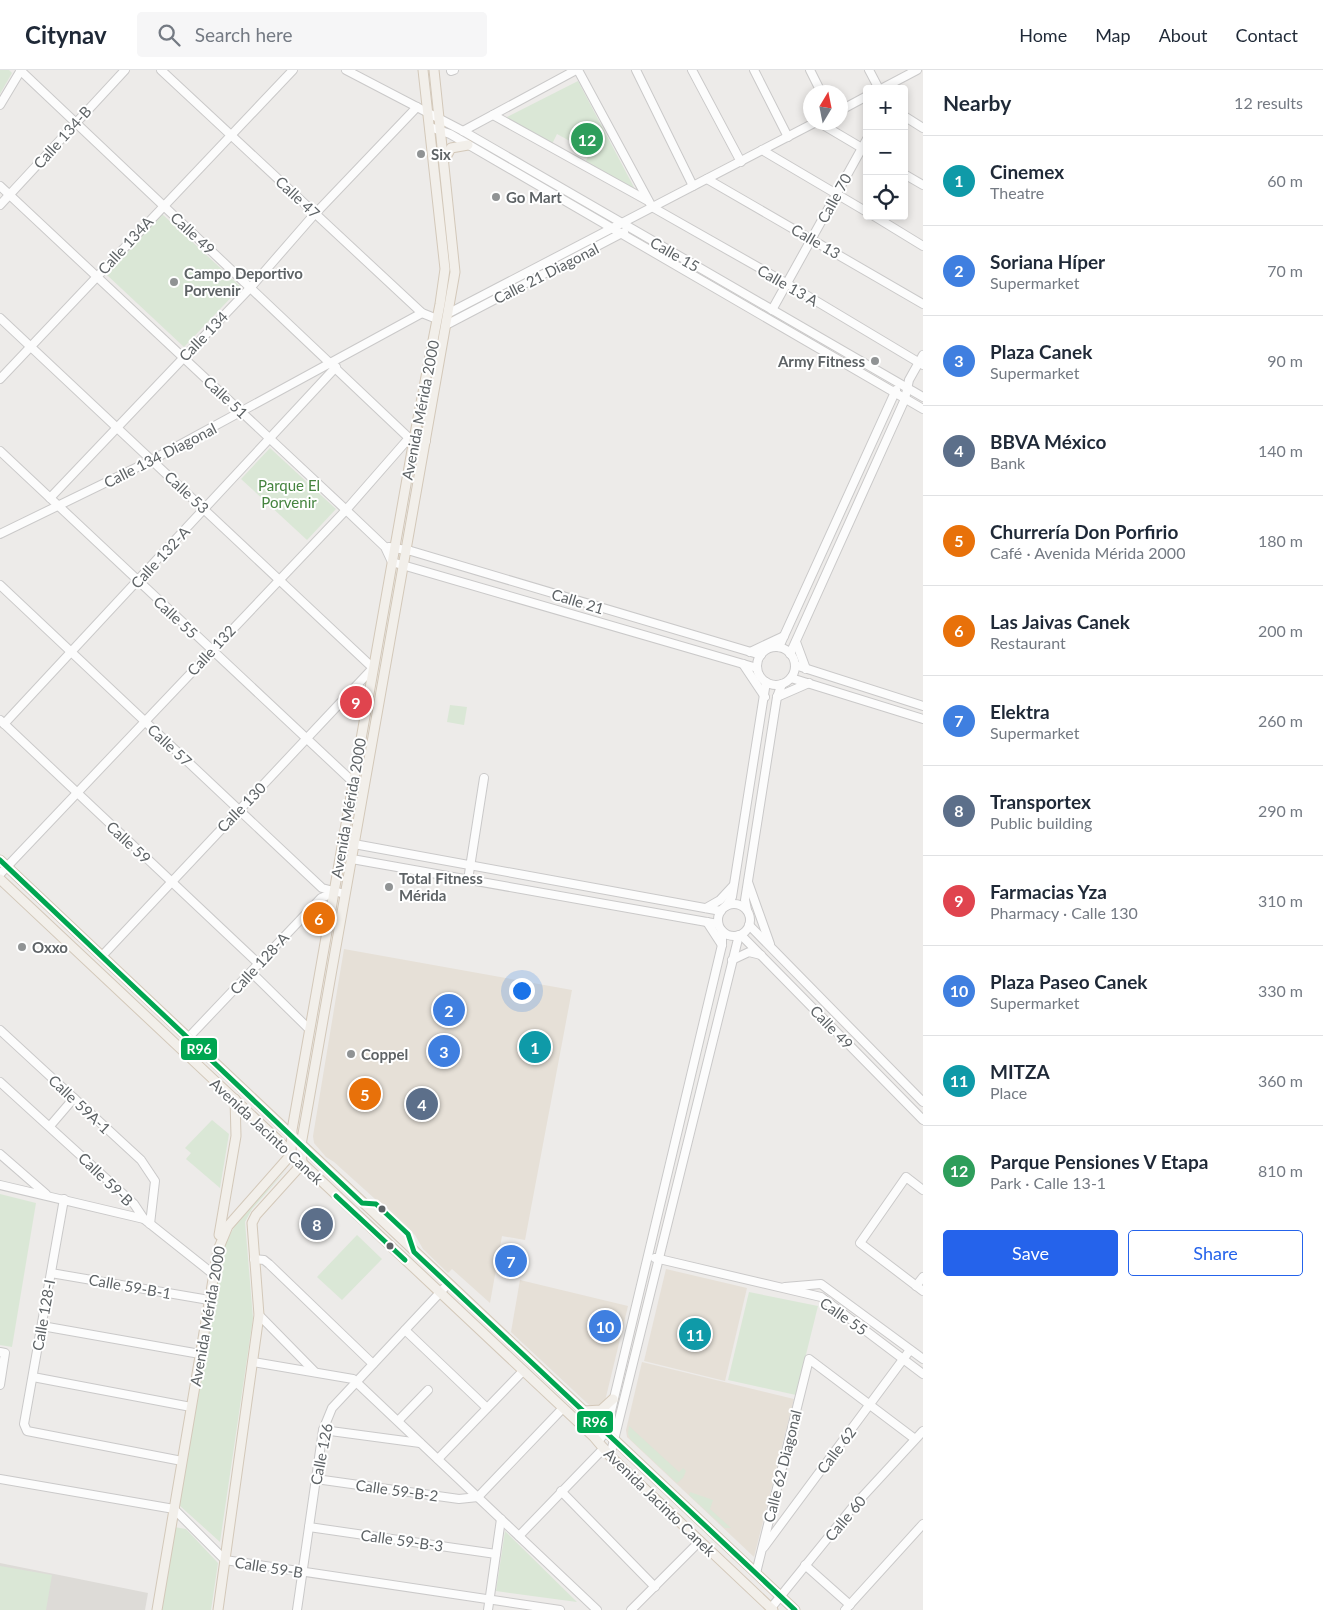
<!DOCTYPE html>
<html lang="en">
<head>
<meta charset="utf-8">
<style>
  body { margin:0; font-family:Lato,sans-serif; background:#f6f6f7; color:#1f2937 }
  .controls { position:absolute; right:15px; top:15px; display:grid; overflow:hidden; border-radius:5px; box-shadow:0 2px 8px #0003 }
  .controls button { width:45px; height:45px; display:grid; place-items:center; padding:0; border:0; border-bottom:1px solid #e0e1e3; background:#fff; color:#1f2937; font:25px sans-serif }
  .compass { position:absolute; left:803px; top:15px; width:45px; height:45px; border-radius:50%; background:#fff; box-shadow:0 2px 8px #0003; rotate:10deg }
  .you { position:absolute; left:521px; top:920px; width:18px; height:18px; margin:-12px; border:4px solid #fff; border-radius:50%; background:#1a73e8; box-shadow:0 0 0 8px #1a73e833 }
  .badge { display:grid; place-items:center; width:32px; height:32px; border-radius:50%; background:#2563eb; color:#fff; font-size:16px; font-weight:700 }
  .pin { position:absolute; translate:-50% -50%; border:2px solid #fff; box-shadow:0 1px 5px #0006 }
  .list { margin:0; padding:0; list-style:none }
  h2 { display:flex; justify-content:space-between; align-items:center; height:65px; margin:0; padding:0 20px; font-size:21px }
  h2 small { font-size:16px; font-weight:400; color:#747a83 }
  .list li { display:grid; grid-template-columns:32px 1fr auto; gap:15px; align-items:center; box-sizing:border-box; height:90px; padding:0 20px; border-top:1px solid #e0e1e3 }
  .list b { display:block; font-size:19px; white-space:nowrap }
  .list p { margin:0; font-size:16px; white-space:nowrap; color:#747a83 }
  .list em { font-size:16px; font-style:normal; color:#747a83 }
  .actions { display:flex; gap:10px; padding:15px 20px }
  .actions a { flex:1; padding:11px 0; border:1px solid #2563eb; border-radius:5px; text-align:center; font-size:18px; color:#2563eb }
  .actions .main { background:#2563eb; color:#fff }
  .icon { flex:none; width:28px; height:28px; fill:none; stroke:currentColor; stroke-width:2; stroke-linecap:round; stroke-linejoin:round }
  .map { position:relative; flex:none; width:923px; height:1540px; overflow:hidden }
  header { display:flex; align-items:center; gap:30px; box-sizing:border-box; height:70px; padding:0 25px; background:#fff; border-bottom:1px solid #e0e1e3 }
  header strong { font-size:24px }
  nav { display:flex; gap:28px; margin-inline-start:auto; font-size:18px }
  .search { width:350px; height:45px; background:#f6f6f7; display:flex; align-items:center; gap:12px; box-sizing:border-box; padding:0 18px; border-radius:5px; color:#747a83; font-size:19px }
  main { display:flex }
  aside { flex:1; background:#fff }
  .map>svg:first-child { display:block }
  .commercial { fill:#e6e0d7 }
  .education { fill:#dddbd7 }
  .green { fill:#dae7d6 }
  .lines { fill:none; stroke-linecap:round; stroke-linejoin:round }
  .minor-casing { stroke:#cac9c9; stroke-width:10 }
  .major-casing { stroke:#d3c8b9; stroke-width:11 }
  .minor { stroke:#fcfcfc; stroke-width:8 }
  .major { stroke:#f2efea; stroke-width:9 }
  .bus-1-casing { stroke:#fff; stroke-width:9 }
  .bus-1 { stroke:#00a651; stroke-width:5 }
  .poi-dot { fill:#909394; stroke:#fff; stroke-width:2 }
  .bus-dot { fill:#5e6366; stroke:#fff; stroke-width:2 }
  .labels { text-anchor:middle; dominant-baseline:central; stroke-width:4; stroke-linejoin:round; paint-order:stroke }
  .street-label { font-size:15px; fill:#5e6366; stroke:#fff }
  .poi-label { font-size:15px; font-weight:bold; fill:#5e6366; stroke:#fff; text-anchor:start }
  .park-label { font-size:15px; fill:#45843f; stroke:#fff }
  .line-badge { stroke:#fff; stroke-width:2 }
  .badge-label { font-size:14px; text-anchor:middle; font-weight:bold; fill:#fff }
</style>
</head>
<body>
<header>
<strong>Citynav</strong>
<div class="search"><svg class="icon" aria-label="search" viewBox="0 0 24 24"><circle cx="10" cy="10" r="6"/><path d="M15 15l6 6"/></svg>Search here</div>
<nav><a>Home</a><a>Map</a><a>About</a><a>Contact</a></nav>
</header>
<main>
<div class="map">
<svg width="923" height="1540" viewBox="0 0 923 1540">
  <rect width="100%" height="100%" fill="#edebe9"/>
  <g class="commercial">
    <polygon points="344,879 572,920 525,1170 502,1166 490,1233 452,1199 448,1203 423,1179 415,1165 334,1092 326,1087 314,1073 313,1066"/>
    <polygon points="666,1199 747,1218 725,1311 644,1291"/>
    <polygon points="520,1210 628,1236 605,1331 600,1337 592,1337 587,1333 511,1262"/>
    <polygon points="642,1292 794,1329 754,1487 627,1367 626,1360"/>
  </g>
  <polygon class="education" points="0,1493 148,1523 145,1540 0,1540"/>
  <g class="green">
    <polygon points="0,0 9,0 12,3 0,24"/>
    <polygon points="578,11 637,123 585,93 590,82 557,64 552,74 505,48"/>
    <polygon points="162,144 241,217 184,277 107,205"/>
    <polygon points="270,378 336,439 307,470 241,409"/>
    <polygon points="450,635 467,637 464,655 447,652"/>
    <polygon points="212,1050 229,1064 220,1118 186,1089 191,1083 185,1078"/>
    <polygon points="288,1098 252,1139 245,1152 253,1248 220,1472 179,1435 221,1181 237,1152"/>
    <polygon points="0,1124 36,1133 12,1277 0,1275"/>
    <polygon points="357,1165 382,1189 342,1230 317,1207"/>
    <polygon points="749,1222 818,1236 796,1325 728,1310"/>
    <polygon points="629,1356 679,1402 683,1398 686,1401 683,1408 677,1413 631,1370 628,1364"/>
    <polygon points="690,1422 713,1430 710,1439 731,1458 725,1458 689,1425"/>
    <polygon points="174,1457 186,1459 218,1493 211,1540 160,1540"/>
    <polygon points="505,1461 577,1532 496,1521"/>
    <polygon points="0,1496 52,1505 46,1540 0,1540"/>
  </g>
  <g class="lines">
    <defs>
      <g id="minor">
        <polyline points="20,0 409,368"/>
        <polyline points="161,0 422,243 437,249"/>
        <polyline points="346,0 463,61 923,327"/>
        <polyline points="578,0 652,137 786,213 923,295"/>
        <polyline points="636,0 693,116"/>
        <polyline points="692,0 741,92"/>
        <polyline points="754,0 788,67"/>
        <polyline points="810,0 821,22"/>
        <polyline points="869,0 879,19"/>
        <polyline points="451,1 454,0"/>
        <polyline points="881,19 917,0"/>
        <polyline points="0,35 21,0"/>
        <polyline points="841,40 867,26"/>
        <polyline points="493,45 648,131"/>
        <polyline points="904,46 923,58"/>
        <polyline points="818,52 867,81"/>
        <polyline points="430,57 450,64 923,339"/>
        <polyline points="463,61 576,0"/>
        <polyline points="762,80 867,142"/>
        <polyline points="904,104 923,115"/>
        <polyline points="707,109 923,234"/>
        <polyline points="0,116 344,438 385,477 392,492 757,598"/>
        <polyline points="0,135 125,0"/>
        <polyline points="874,146 923,176"/>
        <polyline points="772,240 867,69"/>
        <polyline points="449,243 816,52"/>
        <polyline points="0,248 373,598"/>
        <polyline points="446,255 624,162"/>
        <polyline points="0,309 293,0"/>
        <polyline points="0,381 353,712"/>
        <polyline points="50,428 251,217 312,147 417,37"/>
        <polyline points="0,464 152,390 422,243"/>
        <polyline points="389,477 411,481 761,585"/>
        <polyline points="0,515 322,818 345,824"/>
        <polyline points="796,572 806,599"/>
        <polyline points="779,577 896,320"/>
        <circle cx="776" cy="596" r="19"/>
        <polyline points="750,582 784,566"/>
        <polyline points="790,584 905,329 909,310 923,285"/>
        <polyline points="743,594 765,627"/>
        <polyline points="795,595 923,636"/>
        <polyline points="791,608 923,649"/>
        <polyline points="777,627 809,613"/>
        <polyline points="0,650 259,894"/>
        <polyline points="4,654 336,297"/>
        <polyline points="354,774 721,841"/>
        <polyline points="352,789 718,854"/>
        <polyline points="0,804 346,440 409,368 426,371"/>
        <polyline points="468,810 484,708"/>
        <polyline points="748,812 770,874"/>
        <circle cx="734" cy="850" r="16"/>
        <polyline points="726,836 732,827 766,612"/>
        <polyline points="706,838 720,830 733,816"/>
        <polyline points="747,840 745,830 777,627 782,614"/>
        <polyline points="707,852 722,875"/>
        <polyline points="749,855 923,1032"/>
        <polyline points="741,865 923,1050"/>
        <polyline points="102,886 373,598"/>
        <polyline points="732,890 749,882 761,885"/>
        <polyline points="251,902 309,959"/>
        <polyline points="0,960 141,1090 155,1111 150,1154"/>
        <polyline points="188,968 321,828 333,823"/>
        <polyline points="0,1012 134,1134 144,1149 213,1204"/>
        <polyline points="50,1056 74,1028"/>
        <polyline points="0,1084 46,1124"/>
        <polyline points="0,1115 144,1149"/>
        <polyline points="923,1120 906,1107 860,1173 923,1221"/>
        <polyline points="64,1129 24,1354 27,1361 182,1391"/>
        <polyline points="655,1188 821,1227 923,1304"/>
        <polyline points="254,1189 264,1190 269,1194 373,1294"/>
        <polyline points="51,1203 209,1230"/>
        <polyline points="916,1216 923,1207"/>
        <polyline points="785,1217 821,1214 923,1289"/>
        <polyline points="259,1245 315,1302"/>
        <polyline points="42,1256 200,1284"/>
        <polyline points="405,1260 487,1338"/>
        <polyline points="0,1282 5,1283 0,1315"/>
        <polyline points="253,1292 353,1309 597,1540"/>
        <polyline points="33,1307 191,1337"/>
        <polyline points="398,1351 428,1320"/>
        <polyline points="323,1360 420,1373"/>
        <polyline points="598,1371 606,1362 722,875 722,861"/>
        <polyline points="610,1386 739,865"/>
        <polyline points="438,1389 523,1301"/>
        <polyline points="0,1409 174,1439 225,1490 560,1540"/>
        <polyline points="316,1409 459,1429 478,1427 563,1338"/>
        <polyline points="561,1421 655,1517"/>
        <polyline points="309,1457 496,1484"/>
        <polyline points="519,1466 604,1378"/>
        <polyline points="764,1477 910,1280"/>
        <polyline points="805,1495 850,1535"/>
        <polyline points="756,1503 809,1289 915,1369"/>
        <polyline points="771,1538 852,1438 923,1361"/>
        <polyline points="297,1540 323,1360 332,1338 448,1214"/>
        <polyline points="488,1540 501,1449"/>
        <polyline points="631,1540 700,1471"/>
        <polyline points="845,1540 923,1454"/>
      </g>
      <g id="major">
        <polyline points="445,89 451,78 468,75"/>
        <polyline points="0,790 795,1540"/>
        <polyline points="0,809 594,1367 610,1386 773,1540"/>
        <polyline points="219,1165 236,1066 235,1029"/>
        <polyline points="584,1341 601,1340 613,1329"/>
        <polyline points="157,1540 218,1180 228,1156 288,1088 291,1083 292,1060 414,369 440,234 445,199 423,0"/>
        <polyline points="218,1540 259,1245 252,1153 256,1145 302,1094 301,1075 455,202 434,0"/>
      </g>
    </defs>
    <use href="#minor" class="minor-casing"/>
    <use href="#major" class="major-casing"/>
    <use href="#minor" class="minor"/>
    <use href="#major" class="major"/>
    <defs>
      <g id="bus-1">
        <polyline points="0,790 362,1133 376,1134 408,1164 414,1182 795,1540"/>
        <polyline points="336,1126 405,1190"/>
      </g>
    </defs>
    <use href="#bus-1" class="bus-1-casing"/>
    <use href="#bus-1" class="bus-1"/>
  </g>
  <g class="poi-dot">
    <circle cx="421" cy="84" r="5"/>
    <circle cx="496" cy="127" r="5"/>
    <circle cx="174" cy="212" r="5"/>
    <circle cx="875" cy="291" r="5"/>
    <circle cx="389" cy="817" r="5"/>
    <circle cx="22" cy="877" r="5"/>
    <circle cx="351" cy="984" r="5"/>
  </g>
  <g class="bus-dot">
    <circle cx="382" cy="1139" r="4.5"/>
    <circle cx="390" cy="1176" r="4.5"/>
  </g>
  <g class="labels">
    <g class="street-label">
      <text transform="translate(62 67) rotate(-48)">Calle 134-B</text>
      <text transform="translate(298 127) rotate(43)">Calle 47</text>
      <text transform="translate(834 128) rotate(-61)">Calle 70</text>
      <text transform="translate(193 163) rotate(43)">Calle 49</text>
      <text transform="translate(816 171) rotate(30)">Calle 13</text>
      <text transform="translate(125 175) rotate(-47)">Calle 134A</text>
      <text transform="translate(675 184) rotate(30)">Calle 15</text>
      <text transform="translate(546 203) rotate(-27)">Calle 21 Diagonal</text>
      <text transform="translate(788 215) rotate(30)">Calle 13 A</text>
      <text transform="translate(203 266) rotate(-46)">Calle 134</text>
      <text transform="translate(226 327) rotate(43)">Calle 51</text>
      <text transform="translate(420 340) rotate(-79)">Avenida Mérida 2000</text>
      <text transform="translate(160 385) rotate(-27)">Calle 134 Diagonal</text>
      <text transform="translate(187 422) rotate(43)">Calle 53</text>
      <text transform="translate(160 487) rotate(-47)">Calle 132-A</text>
      <text transform="translate(578 531) rotate(17)">Calle 21</text>
      <text transform="translate(176 547) rotate(43)">Calle 55</text>
      <text transform="translate(211 580) rotate(-47)">Calle 132</text>
      <text transform="translate(170 675) rotate(43)">Calle 57</text>
      <text transform="translate(241 737) rotate(-46)">Calle 130</text>
      <text transform="translate(348 738) rotate(-80)">Avenida Mérida 2000</text>
      <text transform="translate(129 772) rotate(43)">Calle 59</text>
      <text transform="translate(259 893) rotate(-47)">Calle 128-A</text>
      <text transform="translate(832 957) rotate(46)">Calle 49</text>
      <text transform="translate(80 1034) rotate(43)">Calle 59A-1</text>
      <text transform="translate(267 1061) rotate(43)">Avenida Jacinto Canek</text>
      <text transform="translate(106 1109) rotate(44)">Calle 59-B</text>
      <text transform="translate(130 1216) rotate(10)">Calle 59-B-1</text>
      <text transform="translate(43 1245) rotate(-80)">Calle 128-I</text>
      <text transform="translate(207 1246) rotate(-80)">Avenida Mérida 2000</text>
      <text transform="translate(844 1246) rotate(35)">Calle 55</text>
      <text transform="translate(836 1380) rotate(-53)">Calle 62</text>
      <text transform="translate(321 1384) rotate(-79)">Calle 126</text>
      <text transform="translate(782 1396) rotate(-76)">Calle 62 Diagonal</text>
      <text transform="translate(397 1420) rotate(8)">Calle 59-B-2</text>
      <text transform="translate(660 1432) rotate(44)">Avenida Jacinto Canek</text>
      <text transform="translate(845 1448) rotate(-50)">Calle 60</text>
      <text transform="translate(402 1470) rotate(8)">Calle 59-B-3</text>
      <text transform="translate(269 1497) rotate(9)">Calle 59-B</text>
    </g>
    <g class="poi-label">
      <text x="431" y="84">Six</text>
      <text x="506" y="127">Go Mart</text>
      <text x="184" y="203">Campo Deportivo<tspan x="184" dy="17">Porvenir</tspan></text>
      <text x="865" y="291" text-anchor="end">Army Fitness</text>
      <text x="399" y="808">Total Fitness<tspan x="399" dy="17">Mérida</tspan></text>
      <text x="32" y="877">Oxxo</text>
      <text x="361" y="984">Coppel</text>
    </g>
    <g class="park-label">
      <text x="289" y="415">Parque El<tspan x="289" dy="17">Porvenir</tspan></text>
    </g>
  </g>
  <g class="line-badge">
    <rect x="180" y="967" width="38" height="24" rx="5" fill="#00a651"/>
    <rect x="576" y="1340" width="38" height="24" rx="5" fill="#00a651"/>
  </g>
  <g class="badge-label">
    <text x="199" y="984">R96</text>
    <text x="595" y="1357">R96</text>
  </g>
</svg>
<div class="controls">
<button>+</button>
<button>−</button>
<button><svg class="icon" aria-label="locate" viewBox="0 0 24 24"><circle cx="12" cy="12" r="6"/><path d="M12 2v4M12 18v4M2 12h4M18 12h4"/></svg></button>
</div>
<svg class="compass" viewBox="-18 -18 36 36"><path d="M0-13l5 13h-10z" fill="#e53935"/><path d="M0 13l5-13h-10z" fill="#747a83"/></svg>
<div class="you"></div>
<div class="pin badge" style="left:535px;top:977px;background:#0f9aa8">1</div>
<div class="pin badge" style="left:449px;top:940px;background:#3f7fe0">2</div>
<div class="pin badge" style="left:444px;top:981px;background:#3f7fe0">3</div>
<div class="pin badge" style="left:422px;top:1034px;background:#5c6f8a">4</div>
<div class="pin badge" style="left:365px;top:1024px;background:#e8710a">5</div>
<div class="pin badge" style="left:319px;top:848px;background:#e8710a">6</div>
<div class="pin badge" style="left:511px;top:1191px;background:#3f7fe0">7</div>
<div class="pin badge" style="left:317px;top:1154px;background:#5c6f8a">8</div>
<div class="pin badge" style="left:356px;top:632px;background:#e0444e">9</div>
<div class="pin badge" style="left:605px;top:1256px;background:#3f7fe0">10</div>
<div class="pin badge" style="left:695px;top:1264px;background:#0f9aa8">11</div>
<div class="pin badge" style="left:587px;top:69px;background:#2e9e5b">12</div>
</div>
<aside>
<h2>Nearby<small>12 results</small></h2>
<ul class="list">
<li><span class="badge" style="background:#0f9aa8">1</span><div><b>Cinemex</b><p>Theatre</p></div><em>60 m</em></li>
<li><span class="badge" style="background:#3f7fe0">2</span><div><b>Soriana Híper</b><p>Supermarket</p></div><em>70 m</em></li>
<li><span class="badge" style="background:#3f7fe0">3</span><div><b>Plaza Canek</b><p>Supermarket</p></div><em>90 m</em></li>
<li><span class="badge" style="background:#5c6f8a">4</span><div><b>BBVA México</b><p>Bank</p></div><em>140 m</em></li>
<li><span class="badge" style="background:#e8710a">5</span><div><b>Churrería Don Porfirio</b><p>Café · Avenida Mérida 2000</p></div><em>180 m</em></li>
<li><span class="badge" style="background:#e8710a">6</span><div><b>Las Jaivas Canek</b><p>Restaurant</p></div><em>200 m</em></li>
<li><span class="badge" style="background:#3f7fe0">7</span><div><b>Elektra</b><p>Supermarket</p></div><em>260 m</em></li>
<li><span class="badge" style="background:#5c6f8a">8</span><div><b>Transportex</b><p>Public building</p></div><em>290 m</em></li>
<li><span class="badge" style="background:#e0444e">9</span><div><b>Farmacias Yza</b><p>Pharmacy · Calle 130</p></div><em>310 m</em></li>
<li><span class="badge" style="background:#3f7fe0">10</span><div><b>Plaza Paseo Canek</b><p>Supermarket</p></div><em>330 m</em></li>
<li><span class="badge" style="background:#0f9aa8">11</span><div><b>MITZA</b><p>Place</p></div><em>360 m</em></li>
<li><span class="badge" style="background:#2e9e5b">12</span><div><b>Parque Pensiones V Etapa</b><p>Park · Calle 13-1</p></div><em>810 m</em></li>
</ul>
<div class="actions"><a class="main">Save</a><a>Share</a></div>
</aside>
</main>
</body>
</html>
